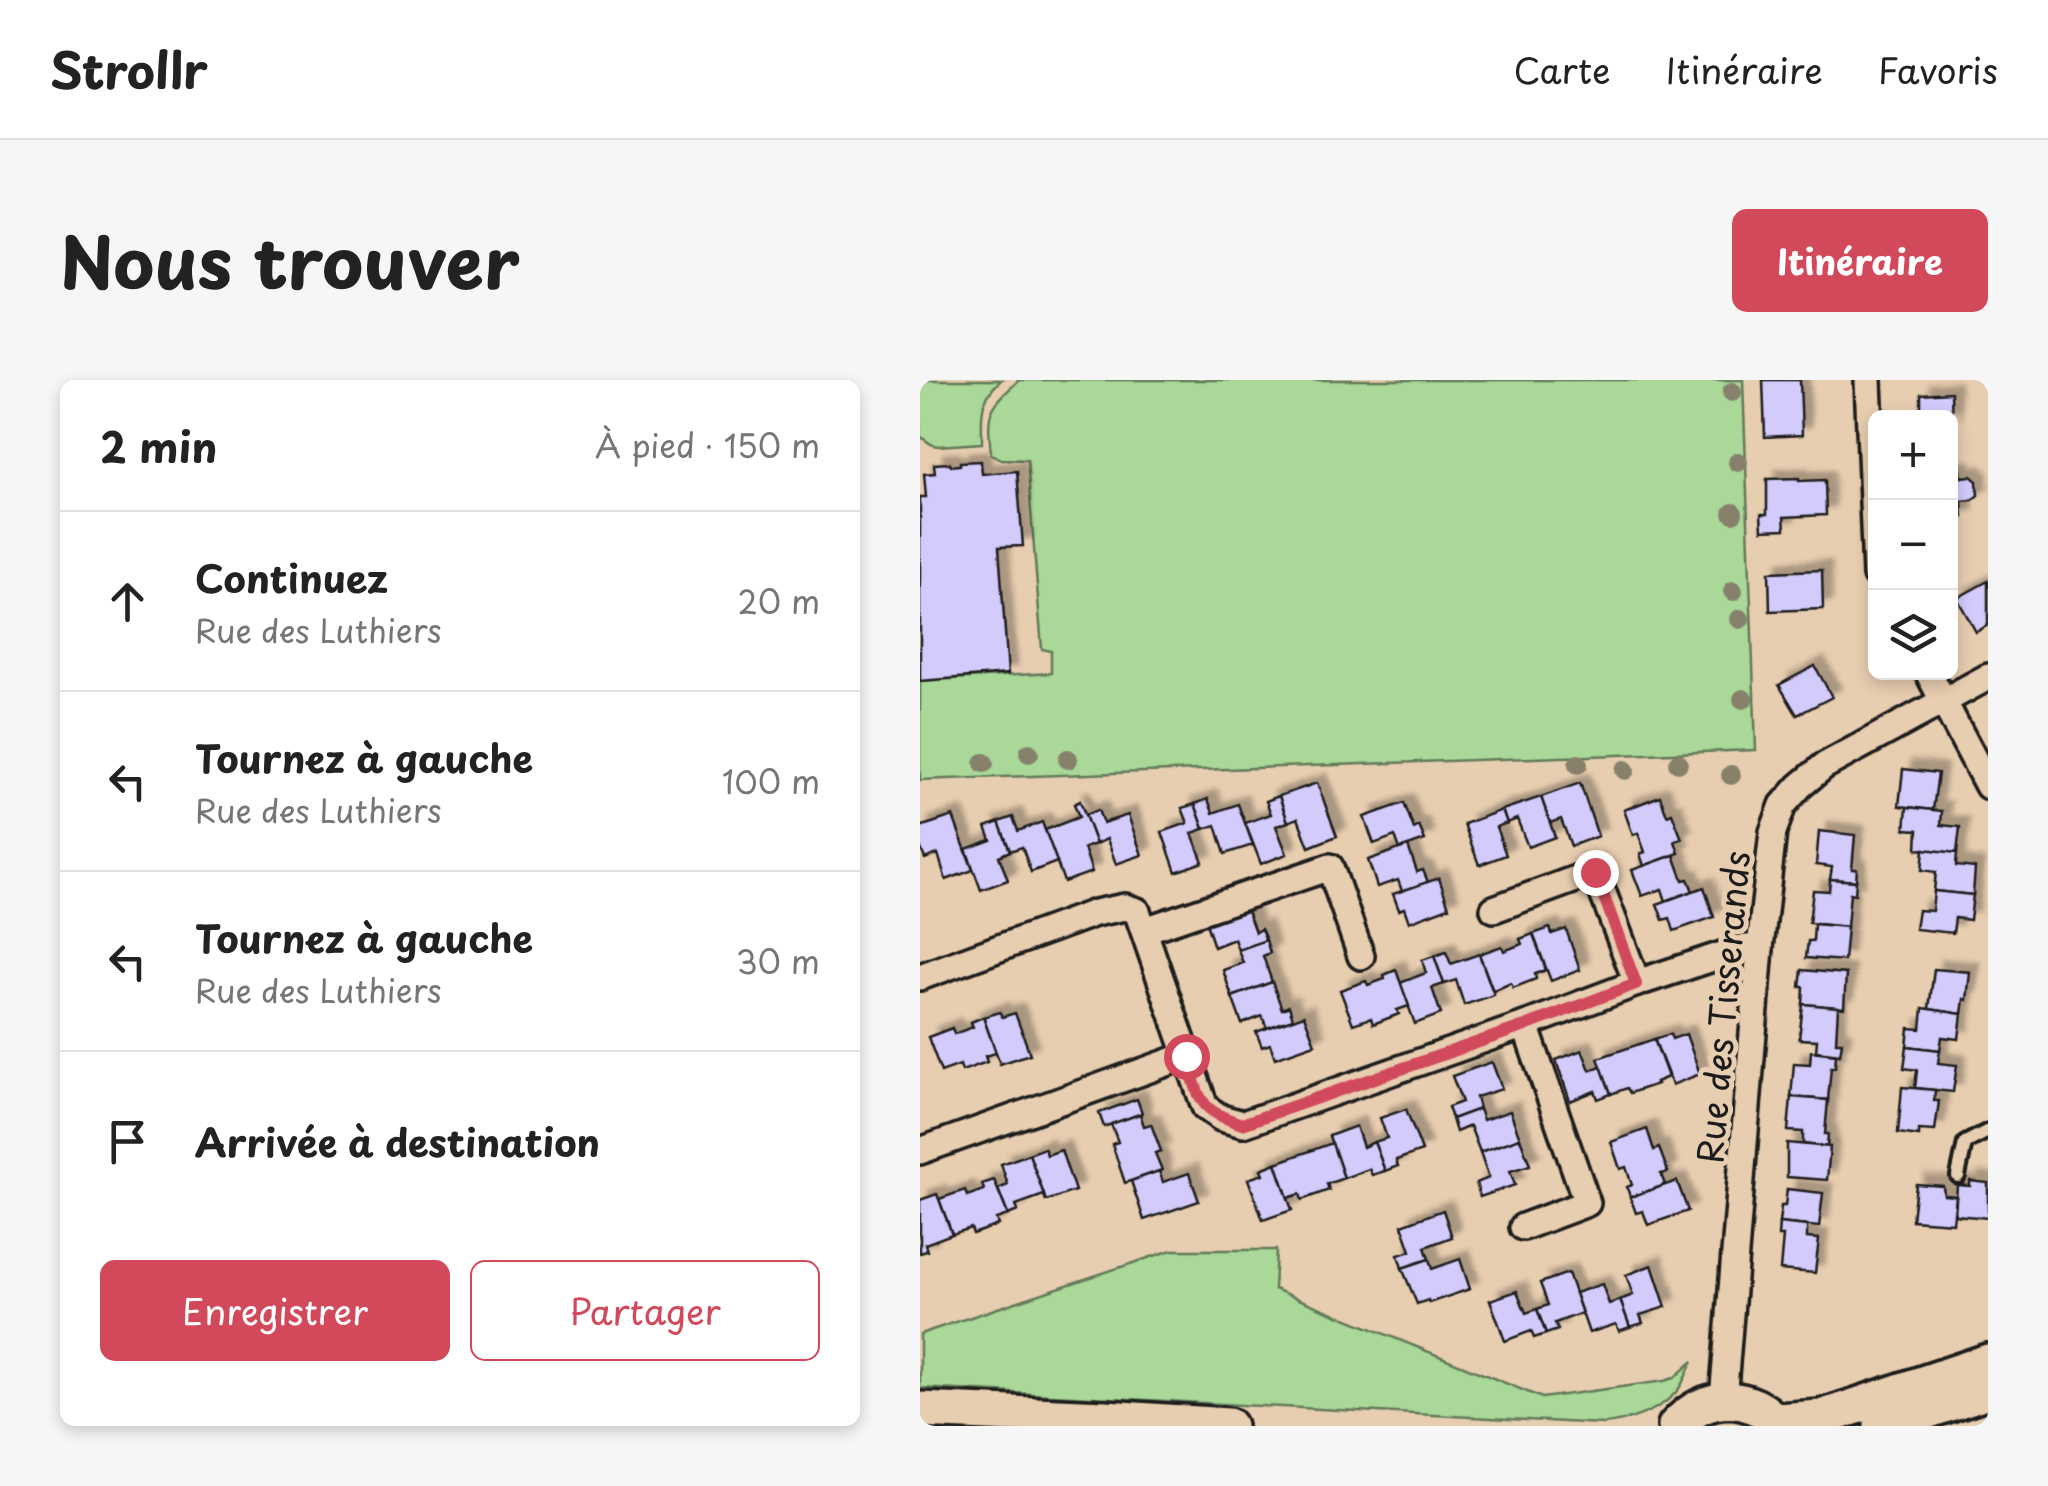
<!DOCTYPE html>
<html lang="fr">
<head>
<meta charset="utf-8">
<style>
  body { margin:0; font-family:"Playpen Sans",sans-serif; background:#f6f6f6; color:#222 }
  .controls { position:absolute; right:30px; top:30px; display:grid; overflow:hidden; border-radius:15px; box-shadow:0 5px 15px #0003 }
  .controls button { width:90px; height:90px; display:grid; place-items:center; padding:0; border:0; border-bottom:2px solid #e0e0e0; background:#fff; color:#222; font:50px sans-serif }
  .stop { position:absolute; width:30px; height:30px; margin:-22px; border:8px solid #d1495b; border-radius:50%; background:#fff }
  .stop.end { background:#d1495b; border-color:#fff; box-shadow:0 2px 10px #0008 }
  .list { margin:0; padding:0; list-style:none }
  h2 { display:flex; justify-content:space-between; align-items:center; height:130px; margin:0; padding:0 40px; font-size:42px }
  h2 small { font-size:32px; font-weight:400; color:#767676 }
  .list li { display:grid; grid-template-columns:65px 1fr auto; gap:30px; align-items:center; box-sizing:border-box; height:180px; padding:0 40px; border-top:2px solid #e0e0e0 }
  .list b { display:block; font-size:38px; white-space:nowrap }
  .list p { margin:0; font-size:32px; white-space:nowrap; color:#767676 }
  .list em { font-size:32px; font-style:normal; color:#767676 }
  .actions { display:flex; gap:20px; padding:30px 40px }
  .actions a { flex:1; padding:22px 0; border:2px solid #d1495b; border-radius:15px; text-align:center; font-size:35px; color:#d1495b }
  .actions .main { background:#d1495b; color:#fff }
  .icon { flex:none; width:55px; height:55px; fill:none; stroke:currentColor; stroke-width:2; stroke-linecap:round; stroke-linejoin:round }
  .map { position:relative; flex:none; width:1068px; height:1046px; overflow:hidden; border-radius:15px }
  header { display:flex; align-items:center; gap:60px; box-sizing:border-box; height:140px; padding:0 50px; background:#fff; border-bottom:2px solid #e0e0e0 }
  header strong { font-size:48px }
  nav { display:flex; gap:55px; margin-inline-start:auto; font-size:35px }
  .intro { display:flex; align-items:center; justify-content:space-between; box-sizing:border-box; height:240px; padding:0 60px }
  h1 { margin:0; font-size:70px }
  .button { padding:25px 45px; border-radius:15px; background:#d1495b; color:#fff; font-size:35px; font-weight:700 }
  main { display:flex; gap:60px; padding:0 60px }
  aside { flex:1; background:#fff; border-radius:15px; box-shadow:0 5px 15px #0003 }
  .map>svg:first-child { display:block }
  .green { fill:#a9d898; stroke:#627a5a; stroke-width:2.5 }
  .building { fill:#d4cbfd; stroke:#1c1c1c; stroke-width:2.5; filter:url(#shadow) }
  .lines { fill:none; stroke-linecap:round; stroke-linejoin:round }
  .lane-casing { stroke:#1c1c1c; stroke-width:20 }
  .street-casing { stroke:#1c1c1c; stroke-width:32 }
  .secondary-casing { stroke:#1c1c1c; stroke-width:42 }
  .lane { stroke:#e8ceb0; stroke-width:12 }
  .street { stroke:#e8ceb0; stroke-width:25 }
  .secondary { stroke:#e8ceb0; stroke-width:35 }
  .tree { fill:#87816c }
  .route { stroke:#d1495b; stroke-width:12 }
  .labels { text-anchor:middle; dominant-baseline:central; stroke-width:10; stroke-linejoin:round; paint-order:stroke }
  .street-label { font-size:35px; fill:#1c1c1c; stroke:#e8ceb0 }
</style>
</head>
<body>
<header>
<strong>Strollr</strong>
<nav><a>Carte</a><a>Itinéraire</a><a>Favoris</a></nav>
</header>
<div class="intro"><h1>Nous trouver</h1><a class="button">Itinéraire</a></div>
<main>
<aside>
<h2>2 min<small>À pied · 150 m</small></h2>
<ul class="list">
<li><svg class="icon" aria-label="ahead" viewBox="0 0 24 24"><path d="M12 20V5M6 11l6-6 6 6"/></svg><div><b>Continuez</b><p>Rue des Luthiers</p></div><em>20 m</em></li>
<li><svg class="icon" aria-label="left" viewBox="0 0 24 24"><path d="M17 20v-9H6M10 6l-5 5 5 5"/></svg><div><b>Tournez à gauche</b><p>Rue des Luthiers</p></div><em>100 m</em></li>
<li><svg class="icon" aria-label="left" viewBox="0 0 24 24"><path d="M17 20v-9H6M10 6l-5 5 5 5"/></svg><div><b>Tournez à gauche</b><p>Rue des Luthiers</p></div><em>30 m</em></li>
<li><svg class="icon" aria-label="arrive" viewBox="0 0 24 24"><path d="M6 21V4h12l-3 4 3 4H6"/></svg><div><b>Arrivée à destination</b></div></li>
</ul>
<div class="actions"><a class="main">Enregistrer</a><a>Partager</a></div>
</aside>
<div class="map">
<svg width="1068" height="1046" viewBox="0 0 1068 1046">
  <defs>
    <filter id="shadow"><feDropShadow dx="9" dy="-9" stdDeviation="2.5" flood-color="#0004"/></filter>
  </defs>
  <rect width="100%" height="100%" fill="#e8ceb0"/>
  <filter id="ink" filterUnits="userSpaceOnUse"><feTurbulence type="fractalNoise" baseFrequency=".01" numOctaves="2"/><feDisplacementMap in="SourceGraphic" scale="20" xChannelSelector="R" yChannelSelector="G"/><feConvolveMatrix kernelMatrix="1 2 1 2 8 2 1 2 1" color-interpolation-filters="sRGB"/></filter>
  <g filter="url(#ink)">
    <g class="green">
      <path d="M 0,0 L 81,0 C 58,21 62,35 62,63 L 18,66 L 11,64 L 0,56 Z"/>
      <path d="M 99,0 L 823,0 L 836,370 L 0,400 L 0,301 L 131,293 L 131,271 L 122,269 L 107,80 L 81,79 L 71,74 C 67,31 67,30 99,0 Z"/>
      <path d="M 252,870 L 356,870 L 354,909 L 622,1018 L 744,1001 L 754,998 L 773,981 C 768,990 764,1002 758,1010 C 741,1031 708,1042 683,1044 L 0,1008 L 0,954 Z"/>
    </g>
    <g class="building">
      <polygon points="843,0 880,0 882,55 845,57"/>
      <polygon points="1031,12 1032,49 1030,38 1001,38 1001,14"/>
      <polygon points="61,81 62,94 97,91 103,166 79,167 88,294 0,301 0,117 6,117 4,94 15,93 14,84 30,83 31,86 40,85 40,82"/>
      <polygon points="1041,91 1041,97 1051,96 1057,101 1058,115 1053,120 1042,121 1043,138 1030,139 1030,92"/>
      <polygon points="879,98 879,101 905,100 906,135 864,137 865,149 842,150 841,134 847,134 847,99"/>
      <polygon points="902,190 903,229 850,231 849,192"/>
      <polygon points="1068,201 1068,245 1056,252 1037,218"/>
      <polygon points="895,286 912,317 877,335 859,305"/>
      <polygon points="983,389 1018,393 1013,430 979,426"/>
      <polygon points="397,403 417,456 389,467 378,438 368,442 359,416"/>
      <polygon points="660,403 678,456 651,466 641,439 630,443 621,417"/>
      <polygon points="359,416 368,442 356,446 367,474 341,484 325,443 351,434 346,421"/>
      <polygon points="740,416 747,435 752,433 762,459 755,461 759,473 724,486 720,474 725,472 718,453 713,455 704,430"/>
      <polygon points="621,417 635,457 608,467 597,439 587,443 582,430"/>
      <polygon points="288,419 293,433 318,424 333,465 305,474 296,445 284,449 275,424"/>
      <polygon points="160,421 176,464 164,468 172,492 144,502 125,450 159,437 154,424"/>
      <polygon points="484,423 494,449 499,446 505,460 480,469 475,456 454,464 444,437"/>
      <polygon points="275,424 284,449 272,453 283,482 256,492 242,452 268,443 262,428"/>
      <polygon points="987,427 1022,431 1021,445 1040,447 1037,473 997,469 998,450 985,449"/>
      <polygon points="178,430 183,443 208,435 222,475 196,484 187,459 176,464 165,435"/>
      <polygon points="582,430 587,443 576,447 586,475 559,485 544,444"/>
      <polygon points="33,436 53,490 26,500 18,474 5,479 0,466 0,447"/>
      <polygon points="93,437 98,451 122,442 137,482 111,492 102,467 90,471 79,442"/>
      <polygon points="79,442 90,471 79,476 88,500 61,510 46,469 71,460 66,447"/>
      <polygon points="899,451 935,455 932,489 937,489 936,501 910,499 912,487 896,485"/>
      <polygon points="488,466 497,492 503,490 508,502 482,511 478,500 457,507 448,480"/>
      <polygon points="1004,469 1037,473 1036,486 1055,488 1053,515 1014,511 1016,492 1002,490"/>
      <polygon points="754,475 763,500 768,499 773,511 746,521 742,509 722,516 712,490"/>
      <polygon points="519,498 529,527 489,542 484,528 479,530 473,514"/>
      <polygon points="910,499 936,501 935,514 930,513 927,547 889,543 893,510 909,511"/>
      <polygon points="784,507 794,537 754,551 750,538 743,540 737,524"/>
      <polygon points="1014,511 1053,515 1050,540 1035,538 1033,553 995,549 998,530 1012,531"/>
      <polygon points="325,525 335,552 341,549 346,560 318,570 314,559 294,567 285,540"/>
      <polygon points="894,544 927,547 924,581 886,578 888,561 893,561"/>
      <polygon points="630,548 632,554 646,549 660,590 631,601 613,554"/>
      <polygon points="613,554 626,590 615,594 616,599 593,608 591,603 573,611 559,574 582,566 584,571 602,564 600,559"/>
      <polygon points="346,560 350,573 343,576 352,602 312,617 303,590 323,583 318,570"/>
      <polygon points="526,572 531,584 559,574 574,615 544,625 536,600 524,604 514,576"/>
      <polygon points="514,576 524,604 512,608 521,634 495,644 480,603 506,593 502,580"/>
      <polygon points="1014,589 1050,592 1047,620 1044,619 1042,634 1009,629"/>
      <polygon points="476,590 489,626 477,630 479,634 453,644 451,638 433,644 420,610 446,601 448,605 465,599 464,595"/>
      <polygon points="882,590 926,594 924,628 883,624 884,607 880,607"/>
      <polygon points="352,602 362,629 369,626 373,639 347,648 342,636 322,644 312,617"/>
      <polygon points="883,624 918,627 916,662 922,662 920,674 896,671 897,660 879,659"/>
      <polygon points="1003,628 1042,634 1039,659 1022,657 1020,670 987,666 989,648 1001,649"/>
      <polygon points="80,632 82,637 95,633 110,674 80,684 63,637"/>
      <polygon points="384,635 395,664 355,678 350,664 342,667 336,652"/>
      <polygon points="63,637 76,673 65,676 67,682 42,691 40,685 21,692 8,657 32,648 34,654 53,647 51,642"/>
      <polygon points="750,654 752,659 766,654 780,694 752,705 734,659"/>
      <polygon points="734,659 748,697 736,702 737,704 710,713 707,708 691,714 678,678"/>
      <polygon points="987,666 1020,670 1018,683 1037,685 1033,712 995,708 997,690 984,688"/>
      <polygon points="662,670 670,690 681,686 691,714 678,719 675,711 650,721 636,680"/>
      <polygon points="891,671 916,674 915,687 911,687 908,720 871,717 874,683 890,684"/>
      <polygon points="572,682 582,709 556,717 559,729 532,739 528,727 542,722 532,696"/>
      <polygon points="982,707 1015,710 1014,721 1019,721 1015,751 999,750 999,756 978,753"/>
      <polygon points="871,717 908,720 905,754 908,754 907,767 883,764 883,752 868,751"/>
      <polygon points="217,719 222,733 184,747 179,733"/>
      <polygon points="486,729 502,771 476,780 478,786 465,791 454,762 467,758 460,738"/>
      <polygon points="559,729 563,740 590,731 600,758 560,772 550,746 536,752 532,739"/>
      <polygon points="220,734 224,746 231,744 241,771 235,773 242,790 205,803 192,764 198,762 191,744"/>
      <polygon points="436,746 443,767 454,762 465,791 452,795 449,789 424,798 409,756"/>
      <polygon points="727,749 734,770 739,768 748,792 741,794 745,805 710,817 707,807 712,805 706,787 700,789 691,762"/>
      <polygon points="600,758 610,785 590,791 595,805 560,817 556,803 569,798 560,772"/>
      <polygon points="412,763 424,798 407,804 409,810 382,820 380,814 368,818 356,783"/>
      <polygon points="867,763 910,767 907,800 867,797"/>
      <polygon points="124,768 127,775 141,770 155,811 126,821 109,774"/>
      <polygon points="109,774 124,815 96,825 98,831 88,835 78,809 88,805 81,784"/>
      <polygon points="356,783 372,830 343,840 328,799 343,794 341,789"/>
      <polygon points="239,791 243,802 269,793 279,821 224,840 211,801"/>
      <polygon points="74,800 88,835 76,839 78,845 53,854 51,848 32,854 19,819 45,810 47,816 64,810 62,804"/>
      <polygon points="757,801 768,831 728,845 723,831 716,833 710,817"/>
      <polygon points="1050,801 1068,803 1068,838 1035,835 1037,805 1050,806"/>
      <polygon points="996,804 1023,806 1024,815 1036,816 1033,843 992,840"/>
      <polygon points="867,809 903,813 899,847 859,843 861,826 865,826"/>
      <polygon points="17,814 32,854 5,864 7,871 0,873 0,820"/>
      <polygon points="523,830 532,857 505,867 509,879 482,888 478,875 491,871 482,845"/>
      <polygon points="859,843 887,846 887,858 899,859 895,893 860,890 863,856 858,856"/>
      <polygon points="509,879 512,889 540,879 550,909 509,923 508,920 497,924 482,888"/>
      <polygon points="732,885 746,927 720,935 723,943 710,947 700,920 713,915 706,895"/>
      <polygon points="648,893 662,933 635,943 638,950 626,954 617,929 628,925 620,903"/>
      <polygon points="682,904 689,924 700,920 710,947 699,951 696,944 669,953 655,913"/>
      <polygon points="597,911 606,933 617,929 626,954 614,958 611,951 585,961 570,920"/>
    </g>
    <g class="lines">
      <defs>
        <polyline id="lane" points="1038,796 1045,763 1068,751"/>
        <g id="street">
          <polyline points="948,0 956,195"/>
          <polyline points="1008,292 1068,406"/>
          <polyline points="574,529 675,492 717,603"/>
          <polyline points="225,550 410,487 441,576"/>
          <polyline points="0,597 175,533 205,527 217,531 285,727 301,738 323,744 605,645 717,603 823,568 840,568"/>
          <polyline points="0,771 266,676"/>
          <polyline points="603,847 667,823 605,645"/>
          <polyline points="803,1020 840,568 853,452 863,425 880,406 904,386 1068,297"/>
        </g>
        <g id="secondary">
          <polyline points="0,1030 185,1038 308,1046"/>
          <polyline points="856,1041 901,1038 1068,982"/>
          <path d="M 756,1046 C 785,1013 831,1011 859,1046"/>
          <polyline points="962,1046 1068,1010"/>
        </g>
      </defs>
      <use href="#lane" class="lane-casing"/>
      <use href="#street" class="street-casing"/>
      <use href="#secondary" class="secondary-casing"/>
      <use href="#lane" class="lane"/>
      <use href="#street" class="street"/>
      <use href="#secondary" class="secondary"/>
    </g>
    <g class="tree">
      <circle cx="812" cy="12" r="10"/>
      <circle cx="818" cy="82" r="10"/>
      <circle cx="813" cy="133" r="10"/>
      <circle cx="813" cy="211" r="10"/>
      <circle cx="820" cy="239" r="10"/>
      <circle cx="823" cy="319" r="10"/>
      <circle cx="109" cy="373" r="10"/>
      <circle cx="148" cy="379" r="10"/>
      <circle cx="64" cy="383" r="10"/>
      <circle cx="758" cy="383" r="10"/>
      <circle cx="658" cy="384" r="10"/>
      <circle cx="705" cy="390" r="10"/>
      <circle cx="811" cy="395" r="10"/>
    </g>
  </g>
  <g class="lines" filter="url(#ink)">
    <path class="route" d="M 266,676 C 281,719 276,730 322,744 L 605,646 L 716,604 L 675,492"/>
  </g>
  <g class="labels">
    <g class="street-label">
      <text transform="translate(802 627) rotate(-85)">Rue des Tisserands</text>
    </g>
  </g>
</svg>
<div class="controls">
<button>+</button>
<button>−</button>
<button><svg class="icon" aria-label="layers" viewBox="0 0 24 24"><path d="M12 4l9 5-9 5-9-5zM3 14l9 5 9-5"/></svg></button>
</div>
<div class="stop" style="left:266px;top:676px"></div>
<div class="stop end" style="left:675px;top:492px"></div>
</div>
</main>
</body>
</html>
